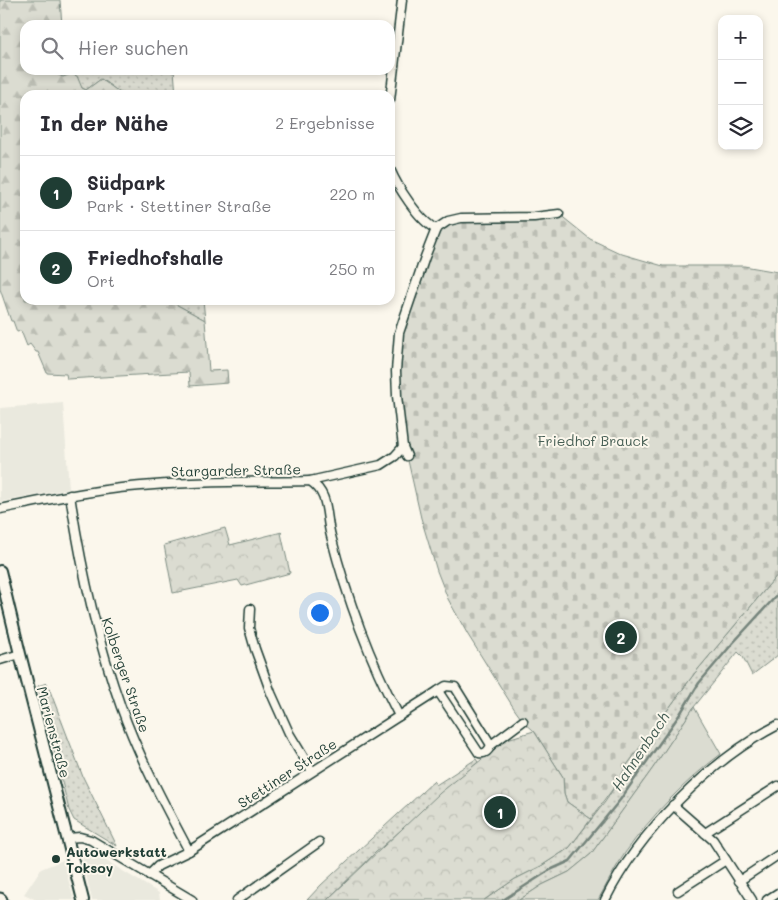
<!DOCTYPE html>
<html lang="de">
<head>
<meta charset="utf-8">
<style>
  body { margin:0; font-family:Mali,sans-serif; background:#f7f7f7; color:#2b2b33 }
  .controls { position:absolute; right:15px; top:15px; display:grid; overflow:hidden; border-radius:10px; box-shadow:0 2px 8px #0003 }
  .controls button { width:45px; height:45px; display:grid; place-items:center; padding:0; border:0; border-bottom:1px solid #e1e1e2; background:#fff; color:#2b2b33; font:25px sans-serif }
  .you { position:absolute; left:319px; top:612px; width:18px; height:18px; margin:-12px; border:4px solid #fff; border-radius:50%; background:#1a73e8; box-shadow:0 0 0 8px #1a73e833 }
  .badge { display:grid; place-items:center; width:32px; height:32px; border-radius:50%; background:#1f3d34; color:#fff; font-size:16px; font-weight:700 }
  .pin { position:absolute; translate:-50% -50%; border:2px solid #fff; box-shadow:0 1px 5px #0006 }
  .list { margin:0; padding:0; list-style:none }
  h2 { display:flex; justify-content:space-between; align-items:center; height:65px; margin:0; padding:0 20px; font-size:21px }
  h2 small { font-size:16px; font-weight:400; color:#7c7c81 }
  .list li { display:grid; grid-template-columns:32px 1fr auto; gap:15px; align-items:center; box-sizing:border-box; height:75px; padding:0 20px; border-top:1px solid #e1e1e2 }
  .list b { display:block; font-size:19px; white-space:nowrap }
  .list p { margin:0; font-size:16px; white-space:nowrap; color:#7c7c81 }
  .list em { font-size:16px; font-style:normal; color:#7c7c81 }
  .icon { flex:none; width:28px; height:28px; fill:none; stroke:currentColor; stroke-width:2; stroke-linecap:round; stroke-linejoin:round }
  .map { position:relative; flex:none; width:778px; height:900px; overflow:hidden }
  .search { position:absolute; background:#fff; box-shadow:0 2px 8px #0003; left:20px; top:20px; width:375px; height:55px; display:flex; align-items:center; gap:12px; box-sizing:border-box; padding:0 18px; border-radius:15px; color:#7c7c81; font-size:19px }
  .panel { position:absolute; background:#fff; box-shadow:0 2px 8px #0003; left:20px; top:90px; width:375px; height:215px; border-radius:15px }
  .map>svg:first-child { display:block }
  .built { fill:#eae9de }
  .grass { fill:url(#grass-dots); stroke:#7d8c82 }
  .forest { fill:url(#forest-firs); stroke:#7d8c82 }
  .cemetery { fill:url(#cemetery-stones); stroke:#7d8c82 }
  .park { fill:url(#park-crowns); stroke:#7d8c82 }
  .garden { fill:#dbdcd1; stroke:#7d8c82 }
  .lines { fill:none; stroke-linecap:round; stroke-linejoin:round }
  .stream { stroke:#74847b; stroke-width:2.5 }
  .minor-casing { stroke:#1f3d34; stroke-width:11 }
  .tertiary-casing { stroke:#1f3d34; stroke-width:14 }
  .secondary-casing { stroke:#1f3d34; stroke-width:15 }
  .minor { stroke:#fbf7ec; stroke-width:8 }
  .tertiary { stroke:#fbf7ec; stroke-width:10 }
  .secondary { stroke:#fbf7ec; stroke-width:11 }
  .poi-dot { fill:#1f3d34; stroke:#fbf7ec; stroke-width:2 }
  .labels { text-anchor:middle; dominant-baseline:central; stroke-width:4; stroke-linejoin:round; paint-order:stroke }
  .park-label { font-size:14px; fill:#455d53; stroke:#fbf7ec }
  .street-label { font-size:14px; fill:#1f3d34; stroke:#fbf7ec }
  .poi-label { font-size:14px; font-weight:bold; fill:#1f3d34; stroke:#fbf7ec; text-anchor:start }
  .water-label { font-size:15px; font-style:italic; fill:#425b52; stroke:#fbf7ec }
</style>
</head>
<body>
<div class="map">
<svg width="778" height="900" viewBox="0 0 778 900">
  <defs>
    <pattern id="grass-dots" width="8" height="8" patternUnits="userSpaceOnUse" patternTransform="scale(1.25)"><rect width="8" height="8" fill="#dbdcd1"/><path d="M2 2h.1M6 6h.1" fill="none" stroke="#bcbeb4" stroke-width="1.8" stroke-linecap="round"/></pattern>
    <pattern id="forest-firs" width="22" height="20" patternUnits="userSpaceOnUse" patternTransform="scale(1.25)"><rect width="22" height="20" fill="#dbdcd1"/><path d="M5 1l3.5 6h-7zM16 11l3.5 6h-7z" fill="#bcbeb4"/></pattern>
    <pattern id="cemetery-stones" width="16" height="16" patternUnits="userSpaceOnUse" patternTransform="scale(1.25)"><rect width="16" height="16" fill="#dbdcd1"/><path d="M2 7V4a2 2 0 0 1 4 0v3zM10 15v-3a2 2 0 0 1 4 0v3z" fill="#bcbeb4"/></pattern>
    <pattern id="park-crowns" width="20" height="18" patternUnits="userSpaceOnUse" patternTransform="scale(1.25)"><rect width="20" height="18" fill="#dbdcd1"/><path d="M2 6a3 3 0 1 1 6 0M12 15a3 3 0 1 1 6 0" fill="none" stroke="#bcbeb4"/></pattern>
  </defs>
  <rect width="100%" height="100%" fill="#fbf7ec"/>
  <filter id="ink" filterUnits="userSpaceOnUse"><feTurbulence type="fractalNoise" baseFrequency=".02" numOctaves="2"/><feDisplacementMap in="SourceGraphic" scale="10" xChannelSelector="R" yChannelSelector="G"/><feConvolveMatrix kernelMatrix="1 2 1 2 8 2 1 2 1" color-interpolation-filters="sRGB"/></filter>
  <g filter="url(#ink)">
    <g class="built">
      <polygon points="63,403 69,489 0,502 0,408"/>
      <polygon points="85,848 159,893 160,900 92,900 81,853 81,850"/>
      <polygon points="63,860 74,900 36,900 24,894 41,869"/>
    </g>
    <g class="grass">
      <polygon points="47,70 174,70 176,95 123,95 101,79 86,90 82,88 71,74 63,77"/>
      <polygon points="168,300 203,300 205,320"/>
      <polygon points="778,574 778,655 752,675 743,657 738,652 694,707 653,768 591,854 569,872 542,885 519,900 484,900 515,879 541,866 569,848 605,802 617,783 627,765 694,674"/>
      <polygon points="47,683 83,777 117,846 74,820 69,810 38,686"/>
      <polygon points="476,759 478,762 375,853 327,900 307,900 321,885 434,781 436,785"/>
    </g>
    <polygon class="forest" points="0,0 60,0 62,25 25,25 25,70 47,70 63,77 71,74 77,76 82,88 86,90 101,79 123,95 25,95 25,300 168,300 205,320 209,371 227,370 228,383 190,386 189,372 67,379 66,374 47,373 38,352 36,352 30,344 27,346 21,331 17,332 13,321 11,321 0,289"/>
    <polygon class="cemetery" points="559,214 590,239 622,254 663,266 744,266 778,272 778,574 694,674 627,765 617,783 591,819 567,802 564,793 563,777 534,731 523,721 515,710 468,635 448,599 437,571 421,518 407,456 397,396 397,351 432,238 448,221"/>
    <g class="park">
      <polygon points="225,528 230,545 282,532 281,533 290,573 242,586 238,580 173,593 164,545"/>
      <polygon points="534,731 563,777 564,793 567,802 591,819 569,848 541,866 515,879 484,900 327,900 440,793 507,739"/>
    </g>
    <path class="garden" d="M 694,707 L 721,754 C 684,782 652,815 625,853 C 615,868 607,884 598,900 L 519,900 L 542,885 L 569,872 L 591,854 L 653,768 Z"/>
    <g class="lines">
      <polyline class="stream" points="503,900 550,870 570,861 620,800 680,714 699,683 733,643 778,594"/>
      <defs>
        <g id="minor">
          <polyline points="390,100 402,0"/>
          <path d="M 390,169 C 397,186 419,221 436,229"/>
          <polyline points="407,456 403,447 397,396 396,371 399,333 425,257 436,229 448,221 461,218 534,217 559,214"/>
          <polyline points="310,481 381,465 395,456 403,447"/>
          <path d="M 70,495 C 81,568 96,637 121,707 C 139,757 164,804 189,851"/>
          <path d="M 0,509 C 51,499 102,488 154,485 C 206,481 258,482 310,481 C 330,494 325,515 331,536 C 347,599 369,658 399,716"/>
          <polyline points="250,609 249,628 255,649 271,693 289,733 312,771"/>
          <polyline points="0,660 20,654"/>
          <path d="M 446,686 L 455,687 L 491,745 C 488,752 485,754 479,753 L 438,691 Z"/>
          <polyline points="491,745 523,721"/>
          <polyline points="673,805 713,840 752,900"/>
          <polyline points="705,833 778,786"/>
          <polyline points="68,838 80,837 91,840 192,900"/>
          <polyline points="149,875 158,866 189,851 438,691"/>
          <polyline points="739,881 778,855"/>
          <polyline points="678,891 726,860"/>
          <polyline points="237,900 319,842"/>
          <path d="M 605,900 C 639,832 710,760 778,725"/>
          <polyline points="767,900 778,893"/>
        </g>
        <polyline id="tertiary" points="0,571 20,654 83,900"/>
        <polyline id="secondary" points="0,899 1,900"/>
      </defs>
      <use href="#minor" class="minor-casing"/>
      <use href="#tertiary" class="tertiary-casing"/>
      <use href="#secondary" class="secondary-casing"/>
      <use href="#minor" class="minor"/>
      <use href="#tertiary" class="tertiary"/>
      <use href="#secondary" class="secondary"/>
    </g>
  </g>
  <circle class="poi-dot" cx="56" cy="859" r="5"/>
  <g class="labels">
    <g class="park-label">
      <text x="593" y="440">Friedhof Brauck</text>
    </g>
    <g class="street-label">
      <text transform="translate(236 470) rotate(-1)">Stargarder Straße</text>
      <text transform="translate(126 675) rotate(71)">Kolberger Straße</text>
      <text transform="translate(54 732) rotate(75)">Marienstraße</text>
      <text transform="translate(287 773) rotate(-33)">Stettiner Straße</text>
    </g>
    <g class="poi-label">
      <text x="66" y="851">Autowerkstatt<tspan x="66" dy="16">Toksoy</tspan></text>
    </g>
    <g class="water-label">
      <text transform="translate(640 751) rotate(-56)">Hahnenbach</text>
    </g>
  </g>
</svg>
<div class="controls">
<button>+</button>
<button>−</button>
<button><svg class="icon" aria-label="layers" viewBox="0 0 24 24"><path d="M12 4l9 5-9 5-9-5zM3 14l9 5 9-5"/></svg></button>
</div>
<div class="you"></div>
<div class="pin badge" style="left:500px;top:812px">1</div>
<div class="pin badge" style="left:621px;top:637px">2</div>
<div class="search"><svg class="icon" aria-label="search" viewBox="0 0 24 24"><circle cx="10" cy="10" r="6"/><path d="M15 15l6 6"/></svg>Hier suchen</div>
<section class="panel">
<h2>In der Nähe<small>2 Ergebnisse</small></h2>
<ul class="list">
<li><span class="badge">1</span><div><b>Südpark</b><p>Park · Stettiner Straße</p></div><em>220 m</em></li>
<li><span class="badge">2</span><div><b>Friedhofshalle</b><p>Ort</p></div><em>250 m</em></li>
</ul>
</section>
</div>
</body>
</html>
